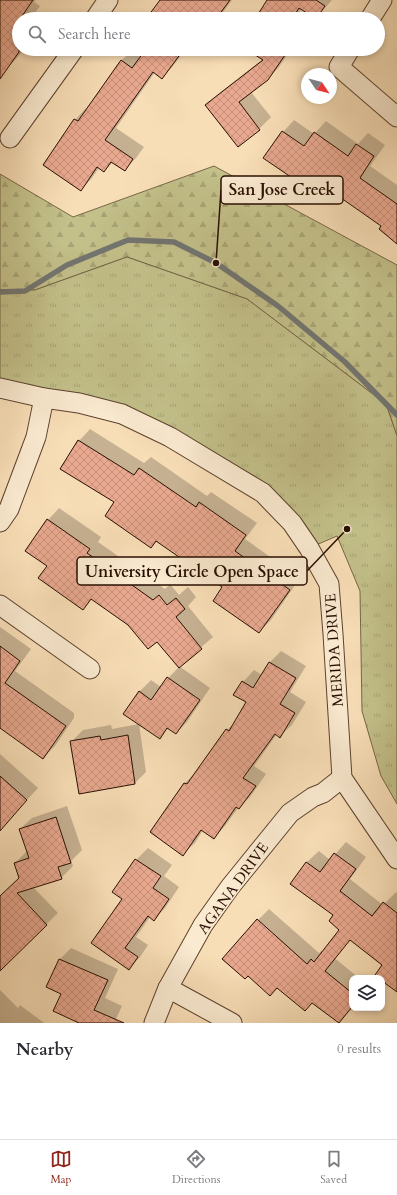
<!DOCTYPE html>
<html lang="en">
<head>
<meta charset="utf-8">
<style>
  body { margin:0; font-family:Cardo,serif; background:#f7f7f7; color:#2b2b33 }
  .controls { position:absolute; right:12px; bottom:12px; display:grid; overflow:hidden; border-radius:8px; box-shadow:0 2px 6px #0003 }
  .controls button { width:36px; height:36px; display:grid; place-items:center; padding:0; border:0; border-bottom:1px solid #e1e1e2; background:#fff; color:#2b2b33; font:20px sans-serif }
  .compass { position:absolute; left:301px; top:68px; width:36px; height:36px; border-radius:50%; background:#fff; box-shadow:0 2px 6px #0003; rotate:125deg }
  .list { margin:0; padding:0; list-style:none }
  h2 { display:flex; justify-content:space-between; align-items:center; height:52px; margin:0; padding:0 16px; font-size:17px }
  h2 small { font-size:13px; font-weight:400; color:#7c7c81 }
  .icon { flex:none; width:22px; height:22px; fill:none; stroke:currentColor; stroke-width:2; stroke-linecap:round; stroke-linejoin:round }
  .map { position:relative; flex:none; width:397px; height:1023px; overflow:hidden }
  .search { position:absolute; background:#fff; box-shadow:0 2px 6px #0003; left:12px; right:12px; top:12px; height:44px; display:flex; align-items:center; gap:10px; box-sizing:border-box; padding:0 14px; border-radius:22px; color:#7c7c81; font-size:15px }
  .sheet { height:116px; background:#fff }
  nav { display:flex; justify-content:space-around; align-items:center; box-sizing:border-box; height:56px; border-top:1px solid #e1e1e2; background:#fff; font-size:11px; color:#7c7c81 }
  nav a { display:grid; justify-items:center; gap:2px }
  nav .on { color:#8f2418 }
  .map>svg:first-child { display:block }
  .forest { fill:url(#forest-firs); stroke:#766746 }
  .park { fill:url(#park-tufts); stroke:#766746 }
  .shadow { fill:#0003 }
  .lines { fill:none; stroke-linecap:round; stroke-linejoin:round }
  .stream { stroke:#727571; stroke-width:5.5 }
  .building { fill:url(#building-cross-hatch); stroke:#280e01 }
  .street-casing { stroke:#5c422e; stroke-width:21 }
  .street { stroke:#faead0; stroke-width:19 }
  .labels { text-anchor:middle; dominant-baseline:central; stroke-width:3; stroke-linejoin:round; paint-order:stroke }
  .street-label { font-size:15px; fill:#280e01; stroke:#faead0 }
  .leader { fill:none; stroke:#280e01; stroke-width:1.5 }
  .callout-dot { fill:#280e01; stroke:#faead0; stroke-width:1.5 }
  .callout { fill:#faead0; stroke:#280e01; stroke-width:1.5 }
  .callout-label { font-size:16px; text-anchor:middle; font-weight:bold; fill:#280e01 }
</style>
</head>
<body>
<div class="map">
<svg width="397" height="1023" viewBox="0 0 397 1023">
  <defs>
    <pattern id="forest-firs" width="22" height="20" patternUnits="userSpaceOnUse"><rect width="22" height="20" fill="#c3c08a"/><path d="M5 1l3.5 6h-7zM16 11l3.5 6h-7z" fill="#a8a475"/></pattern>
    <pattern id="park-tufts" width="24" height="20" patternUnits="userSpaceOnUse"><rect width="24" height="20" fill="#c3c08a"/><path d="M3 7l-1-3M5 7V3M7 7l1-3M15 17l-1-3M17 17v-4M19 17l1-3" fill="none" stroke="#a8a475"/></pattern>
    <pattern id="building-cross-hatch" width="8" height="8" patternUnits="userSpaceOnUse"><rect width="8" height="8" fill="#e9a990"/><path d="M0 0l8 8M0 8l8-8" fill="none" stroke="#c8907a"/></pattern>
  </defs>
  <rect width="100%" height="100%" fill="#f8deb7"/>
  <filter id="stains"><feTurbulence type="fractalNoise" baseFrequency=".005" numOctaves="4"/><feColorMatrix values="0 0 0 0 .2 0 0 0 0 .09 0 0 0 0 .02 0 0 0 .5 -.17"/></filter>
  <radialGradient id="worn" r=".72"><stop offset=".6" stop-color="#630" stop-opacity="0"/><stop offset="1" stop-color="#630" stop-opacity=".3"/></radialGradient>
  <polygon class="forest" points="214,166 397,265 397,436 386,404 247,299 127,257 35,290 0,290 0,174 73,217"/>
  <polygon class="park" points="127,257 247,299 386,404 397,436 397,804 381,776 362,711 360,591 337,536 309,548 292,523 170,437 0,388 0,290 35,290"/>
  <g class="shadow">
    <polygon points="0,0 36,0 34,2 40,6 31,19 19,19 19,49 24,49 17,58 6,69 0,65"/>
    <polygon points="160,0 232,0 218,19 147,19"/>
    <polygon points="268,0 332,0 316,18 302,8 295,19 256,19"/>
    <polygon points="133,49 142,56 147,49 186,49 173,66 162,78 155,72 116,128 144,147 136,158 124,170 113,162 104,171 99,168 92,178 81,190 75,120 86,108 87,109 121,61"/>
    <polygon points="252,49 291,49 279,67 267,79 251,92 271,117 259,129 238,145 207,105 218,94 263,59"/>
    <polygon points="294,120 314,134 326,121 358,144 368,133 385,145 370,166 397,185 397,243 383,226 315,179 307,187 283,132"/>
    <polygon points="90,429 144,463 151,457 207,496 211,492 257,523 245,539 300,578 271,620 259,632 224,587 158,540 151,547 116,502 79,441"/>
    <polygon points="59,508 101,537 98,542 165,589 170,584 179,595 188,587 196,597 188,606 213,637 179,666 210,688 187,722 176,733 169,728 159,737 139,692 151,680 161,687 168,678 179,667 157,640 128,625 92,599 83,609 48,566 48,520"/>
    <polygon points="0,627 31,649 15,671 74,713 74,718 55,746 43,758 0,727"/>
    <polygon points="281,651 306,666 290,692 306,702 292,725 280,736 277,734 254,766 266,774 250,797 238,808 225,826 214,838 203,830 195,843 183,854 151,832 185,783 196,772 227,730 235,722 247,702 243,682 254,670 262,675 270,662"/>
    <polygon points="139,724 146,772 135,783 80,792 72,741 83,730 111,725 112,729"/>
    <polygon points="0,754 38,788 4,825 0,821"/>
    <polygon points="67,806 82,850 71,861 73,866 61,878 33,887 58,913 5,964 0,959 0,897 20,878 15,863 27,851 20,829 32,818"/>
    <polygon points="346,842 366,857 350,879 383,905 396,892 397,893 397,983 380,978 383,965 351,940 341,949 341,930 334,915 291,884 307,862 319,851 330,860"/>
    <polygon points="148,848 172,865 164,876 179,887 165,908 154,919 150,917 136,937 148,945 140,957 129,968 93,943 124,899 114,892 136,860"/>
    <polygon points="269,909 319,953 321,951 326,951 359,978 352,978 352,1008 338,1022 313,1002 305,1010 258,920"/>
    <polygon points="71,948 118,969 105,998 122,1006 114,1023 77,1023 78,1021 62,993 47,987 60,959"/>
    <polygon points="0,990 18,1008 20,1005 44,1023 0,1023"/>
  </g>
  <g class="lines">
    <polyline class="stream" points="0,292 25,291 67,265 128,240 174,242 216,263 278,306 345,362 397,415"/>
  </g>
  <g class="building">
    <polygon points="0,0 33,0 20,19 19,19 19,52 0,79"/>
    <polygon points="160,0 230,0 216,19 146,19"/>
    <polygon points="267,0 316,0 325,6 316,19 299,8 292,19 255,19"/>
    <polygon points="146,49 184,49 162,79 153,72 105,140 133,159 125,171 111,162 104,172 97,167 81,191 43,165 74,119 78,121 121,60 132,68"/>
    <polygon points="246,49 289,49 268,80 239,102 260,130 238,147 205,105 263,60"/>
    <polygon points="282,131 304,146 314,132 348,156 356,144 374,156 360,178 397,204 397,244 379,229 381,226 314,179 307,188 263,158"/>
    <polygon points="78,440 134,475 139,468 196,507 199,502 246,535 235,551 290,590 259,633 213,601 222,587 156,541 151,548 105,516 114,502 60,469"/>
    <polygon points="47,519 90,549 87,553 153,600 159,595 167,605 176,598 185,609 176,617 202,649 179,668 157,642 148,649 128,625 91,599 83,610 38,578 47,566 25,551"/>
    <polygon points="0,646 20,661 5,683 66,726 43,759 0,728"/>
    <polygon points="269,662 296,678 280,704 295,713 280,738 275,734 243,778 256,786 239,809 236,807 214,839 201,830 183,856 150,832 184,783 187,784 226,729 229,731 246,702 233,695 242,681 253,688"/>
    <polygon points="167,677 200,700 176,734 167,728 160,739 123,714 139,691 151,700"/>
    <polygon points="128,735 135,784 79,794 70,741 100,736 101,740"/>
    <polygon points="0,776 27,800 0,831"/>
    <polygon points="56,817 71,863 58,867 62,879 17,893 47,925 0,971 0,896 19,878 14,863 29,858 19,829"/>
    <polygon points="334,853 356,869 340,891 372,916 383,902 397,913 397,992 382,981 382,978 378,978 375,975 382,965 350,940 325,971 352,993 352,1007 339,1023 312,1003 305,1011 277,988 270,996 248,976 245,979 222,959 257,919 307,964 311,959 314,962 339,930 329,921 333,915 290,884 306,862 320,872"/>
    <polygon points="135,859 161,876 153,888 169,899 154,921 148,916 125,948 138,957 129,970 91,943 122,899 112,892"/>
    <polygon points="59,959 108,980 94,1010 124,1023 79,1023 53,1011 61,994 46,987"/>
  </g>
  <g class="lines">
    <defs>
      <g id="street">
        <polyline points="95,19 108,0"/>
        <polyline points="370,19 382,0"/>
        <polyline points="350,49 339,67 397,117"/>
        <polyline points="10,138 74,49"/>
        <polyline points="0,388 44,398 79,403 122,414 170,437 263,493 292,523 309,548 329,584 333,634 342,778 397,859"/>
        <polyline points="0,522 9,509 36,437 44,398"/>
        <polyline points="0,605 90,669"/>
        <polyline points="168,988 232,1023"/>
        <polyline points="154,1023 168,988 203,925 230,887 290,813 313,797 323,793 342,778"/>
      </g>
    </defs>
    <use href="#street" class="street-casing"/>
    <use href="#street" class="street"/>
  </g>
  <g class="labels">
    <g class="street-label">
      <text transform="translate(334 650) rotate(-94)">MERIDA DRIVE</text>
      <text transform="translate(233 888) rotate(-54)">AGANA DRIVE</text>
    </g>
  </g>
  <path class="leader" d="M216 263L221 190M347 529L307 571"/>
  <g class="callout-dot">
    <circle cx="216" cy="263" r="4"/>
    <circle cx="347" cy="529" r="4"/>
  </g>
  <g class="callout">
    <rect x="221" y="176" width="122" height="28" rx="4"/>
    <rect x="77" y="557" width="230" height="28" rx="4"/>
  </g>
  <g class="callout-label">
    <text x="282" y="195">San Jose Creek</text>
    <text x="192" y="577">University Circle Open Space</text>
  </g>
  <rect width="100%" height="100%" filter="url(#stains)"/>
  <rect width="100%" height="100%" fill="url(#worn)"/>
</svg>
<div class="controls">
<button><svg class="icon" aria-label="layers" viewBox="0 0 24 24"><path d="M12 4l9 5-9 5-9-5zM3 14l9 5 9-5"/></svg></button>
</div>
<svg class="compass" viewBox="-18 -18 36 36"><path d="M0-13l5 13h-10z" fill="#e53935"/><path d="M0 13l5-13h-10z" fill="#7c7c81"/></svg>
<div class="search"><svg class="icon" aria-label="search" viewBox="0 0 24 24"><circle cx="10" cy="10" r="6"/><path d="M15 15l6 6"/></svg>Search here</div>
</div>
<section class="sheet">
<h2>Nearby<small>0 results</small></h2>
<ul class="list">
</ul>
</section>
<nav>
<a class="on"><svg class="icon" aria-label="map" viewBox="0 0 24 24"><path d="M3 6l6-2 6 2 6-2v14l-6 2-6-2-6 2zM9 4v14M15 6v14"/></svg>Map</a>
<a><svg class="icon" aria-label="directions" viewBox="0 0 24 24"><path d="M12 3l9 9-9 9-9-9zM9 14v-3h6M13 9l2 2-2 2"/></svg>Directions</a>
<a><svg class="icon" aria-label="saved" viewBox="0 0 24 24"><path d="M7 4h10v16l-5-4-5 4z"/></svg>Saved</a>
</nav>
</body>
</html>
